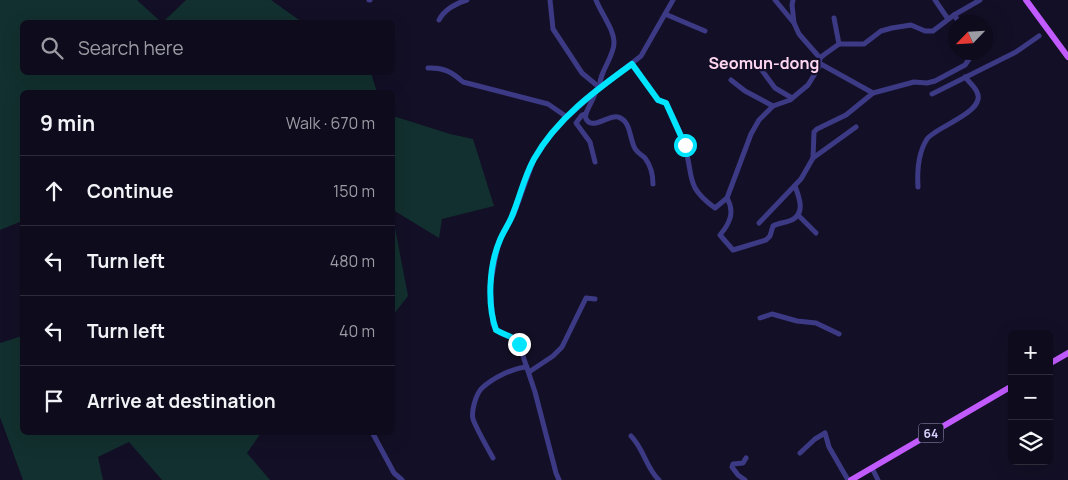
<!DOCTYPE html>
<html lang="en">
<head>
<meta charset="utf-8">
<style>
  body { margin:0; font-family:Manrope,sans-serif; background:#1c1929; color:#f1f3f6 }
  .controls { position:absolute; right:15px; bottom:15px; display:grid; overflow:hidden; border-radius:8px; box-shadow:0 5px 20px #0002 }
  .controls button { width:45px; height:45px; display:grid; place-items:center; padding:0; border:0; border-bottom:1px solid #2e2b3b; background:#0e0b1c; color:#f1f3f6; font:25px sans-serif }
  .compass { position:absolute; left:948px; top:15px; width:45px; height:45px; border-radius:50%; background:#0e0b1c; box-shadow:0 5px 20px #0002; rotate:245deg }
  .stop { position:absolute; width:15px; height:15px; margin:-11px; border:4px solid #00e5ff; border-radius:50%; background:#fff }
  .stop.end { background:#00e5ff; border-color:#fff; box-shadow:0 1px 5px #0008 }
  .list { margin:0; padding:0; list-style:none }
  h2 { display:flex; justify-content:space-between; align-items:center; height:65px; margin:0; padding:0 20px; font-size:21px }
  h2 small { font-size:16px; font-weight:400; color:#9b9ba3 }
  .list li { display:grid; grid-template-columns:32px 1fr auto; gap:15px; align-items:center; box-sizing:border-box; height:70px; padding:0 20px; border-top:1px solid #2e2b3b }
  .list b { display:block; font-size:19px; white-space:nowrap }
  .list em { font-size:16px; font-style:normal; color:#9b9ba3 }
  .icon { flex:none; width:28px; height:28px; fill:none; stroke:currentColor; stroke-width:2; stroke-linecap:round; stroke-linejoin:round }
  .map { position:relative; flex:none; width:1068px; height:480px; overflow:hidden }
  .search { position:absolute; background:#0e0b1c; box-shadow:0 5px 20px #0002; left:20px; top:20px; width:375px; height:55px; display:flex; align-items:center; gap:12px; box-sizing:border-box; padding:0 18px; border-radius:8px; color:#9b9ba3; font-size:19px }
  .panel { position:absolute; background:#0e0b1c; box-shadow:0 5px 20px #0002; left:20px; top:90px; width:375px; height:345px; border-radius:8px }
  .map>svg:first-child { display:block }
  .green { fill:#12302f }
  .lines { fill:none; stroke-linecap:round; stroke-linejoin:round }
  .minor { stroke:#3d3a85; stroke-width:5 }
  .major { stroke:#c25bff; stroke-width:6 }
  .route { stroke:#00e5ff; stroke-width:6 }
  .labels { text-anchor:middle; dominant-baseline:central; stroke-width:4.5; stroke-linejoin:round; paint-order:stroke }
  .shield { fill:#130f26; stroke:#9e99be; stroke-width:1 }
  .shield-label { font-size:12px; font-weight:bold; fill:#d9d4ff }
  .quarter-label { font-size:16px; font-weight:bold; fill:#ffd6f0; stroke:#130f26 }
</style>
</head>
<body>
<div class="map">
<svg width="1068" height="480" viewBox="0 0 1068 480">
  <rect width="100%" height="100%" fill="#130f26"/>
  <g class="green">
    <polygon points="0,0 137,0 161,22 22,22 22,72 371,73 377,92 22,92 22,221 0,230"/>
    <polygon points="186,0 271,0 302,22 163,22"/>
    <polygon points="393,116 450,134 473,139 494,206 442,219 439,238 393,210"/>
    <polygon points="392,212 408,296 393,315 392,315"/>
    <polygon points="22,336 22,432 261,433 247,453 270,480 162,480 129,442 98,457 103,480 23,480 0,417 0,343"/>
  </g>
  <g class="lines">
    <g class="minor">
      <polyline points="369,0 370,0"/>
      <polyline points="550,0 553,29 582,73 600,88"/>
      <path d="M 596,0 C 601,13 614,29 614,43 C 614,57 598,74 600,87"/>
      <polyline points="775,0 794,23 799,34 820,58"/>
      <polyline points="793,0 792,5 794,23"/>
      <polyline points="935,0 948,19"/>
      <polyline points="665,14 705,31"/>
      <polyline points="834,18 839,44"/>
      <path d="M 439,20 C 444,10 456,3 467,0"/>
      <polyline points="959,22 954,15 980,0"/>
      <polyline points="755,61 775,88 792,98"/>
      <polyline points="819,63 873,93"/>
      <path d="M 632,64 L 658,100 L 666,103 C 673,117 681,132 685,147 C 694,178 685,186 715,208 L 727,198"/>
      <path d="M 428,68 C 443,67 452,72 463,82 L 548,104 L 567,117"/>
      <polyline points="731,80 745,91 773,106"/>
      <path d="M 596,90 C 595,99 583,113 586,119 C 593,131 609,114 618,117 C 632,121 629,141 636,150 C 639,154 642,155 645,158 C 651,166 653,175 653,184"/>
      <polyline points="932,94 1016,52 1039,36"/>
      <polyline points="585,114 582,115 576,123 590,142 595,162"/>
      <polyline points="813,158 856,127"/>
      <path d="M 795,186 C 800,199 806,215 789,221 C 784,223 778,223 773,226 L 770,236 L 766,240 L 733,250 L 720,235 C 730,223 735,212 727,198 L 751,134 L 759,120 L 773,106 L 790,100 L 808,85 L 819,67 L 820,58 L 825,54 L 839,44 L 864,44 L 881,31 L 892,28 L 911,25 L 925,31 L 933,31 L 954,15"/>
      <path d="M 918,187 C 917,171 918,153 927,139 C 935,127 987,112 977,92 C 975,87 969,82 965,77"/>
      <polyline points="798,215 816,233"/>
      <polyline points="759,223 801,179 813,158 814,132 817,129 846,115 873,93 914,82 927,83 935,81 965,65 974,52"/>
      <polyline points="760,318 772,314 797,321 816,323 839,334"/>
      <polyline points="529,372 553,356 562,347 586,298 595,299"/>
      <polyline points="372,432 394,473 402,480"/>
      <path d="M 631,436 C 644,449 646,468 659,480"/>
      <polyline points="800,453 815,439 825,433 829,447 848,480"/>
      <path d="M 493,458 C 488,449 476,428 473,419 C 471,411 476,395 481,389 C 492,378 513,368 527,367"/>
      <polyline points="872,468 878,480"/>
      <path d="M 559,480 L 556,473 L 535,392 L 519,344 L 516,338 C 506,335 497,334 493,324 L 490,287 L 495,260 L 499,241 L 514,214 L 534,159 L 550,136 L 567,117 L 600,88 L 641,56 L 673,0"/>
      <polyline points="745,480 738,475 732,467 733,464 743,463 746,458"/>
    </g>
    <g class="major">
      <polyline points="1026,0 1068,57"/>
      <polyline points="1049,364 1068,353"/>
      <polyline points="851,480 1012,386"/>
    </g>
  </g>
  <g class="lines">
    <path class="route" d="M 519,344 C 514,336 504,335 496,330 C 487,304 489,265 500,240 C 503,232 509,224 512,216 C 520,197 524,177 534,159 C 556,119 596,90 632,64 L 658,100 L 666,103 L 685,145"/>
  </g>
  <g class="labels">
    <rect class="shield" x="918.5" y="423.5" width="25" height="19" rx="4"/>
    <g class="shield-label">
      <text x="931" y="433">64</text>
    </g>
    <g class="quarter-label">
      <text x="764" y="63">Seomun-dong</text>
    </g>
  </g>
</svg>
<div class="controls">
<button>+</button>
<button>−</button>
<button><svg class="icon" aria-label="layers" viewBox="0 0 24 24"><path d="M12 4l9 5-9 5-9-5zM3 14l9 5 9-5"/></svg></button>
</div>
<svg class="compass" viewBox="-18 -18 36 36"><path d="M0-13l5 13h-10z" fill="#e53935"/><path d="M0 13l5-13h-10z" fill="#9b9ba3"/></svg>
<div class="stop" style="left:685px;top:145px"></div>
<div class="stop end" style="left:519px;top:344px"></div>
<div class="search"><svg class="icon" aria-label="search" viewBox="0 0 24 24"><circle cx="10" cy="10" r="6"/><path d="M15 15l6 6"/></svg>Search here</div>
<section class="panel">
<h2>9 min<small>Walk · 670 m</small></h2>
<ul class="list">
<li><svg class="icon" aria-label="ahead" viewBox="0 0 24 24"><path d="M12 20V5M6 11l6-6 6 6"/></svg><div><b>Continue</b></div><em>150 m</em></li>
<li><svg class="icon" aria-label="left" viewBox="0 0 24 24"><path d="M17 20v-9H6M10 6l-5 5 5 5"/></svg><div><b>Turn left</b></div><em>480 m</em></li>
<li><svg class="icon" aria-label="left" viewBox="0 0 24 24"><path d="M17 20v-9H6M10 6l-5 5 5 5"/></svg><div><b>Turn left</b></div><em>40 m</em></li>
<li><svg class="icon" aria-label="arrive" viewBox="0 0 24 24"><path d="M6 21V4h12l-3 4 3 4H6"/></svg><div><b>Arrive at destination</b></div></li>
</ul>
</section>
</div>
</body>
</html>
